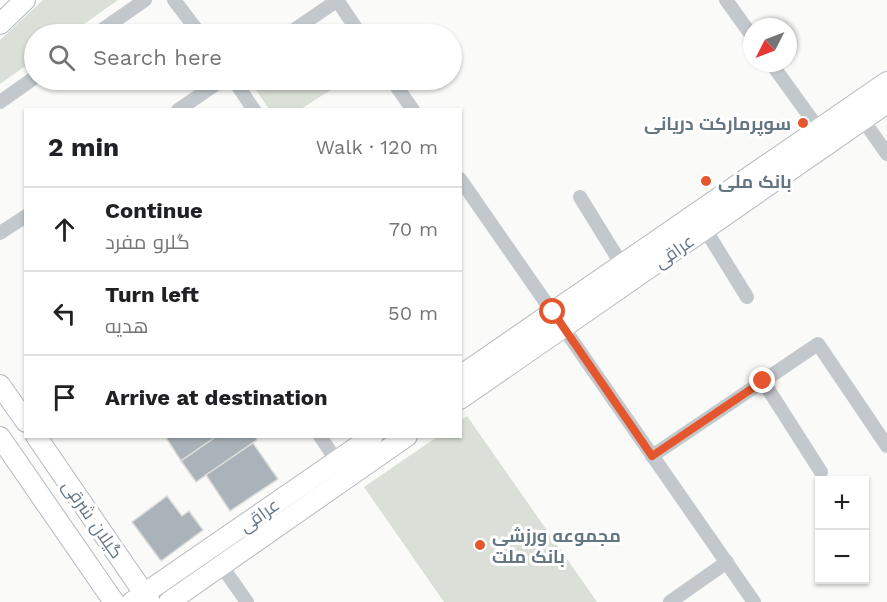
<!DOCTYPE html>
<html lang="en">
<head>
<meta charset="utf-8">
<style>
  body { margin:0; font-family:"Work Sans",Cairo,sans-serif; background:#f6f6f6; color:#202124 }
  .controls { position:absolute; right:18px; bottom:18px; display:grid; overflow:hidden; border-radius:0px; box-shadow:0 2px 4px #0004 }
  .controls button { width:54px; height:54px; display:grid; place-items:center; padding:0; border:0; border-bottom:2px solid #e0e0e0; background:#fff; color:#202124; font:30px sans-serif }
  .compass { position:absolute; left:743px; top:18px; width:54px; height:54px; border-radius:50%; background:#fff; box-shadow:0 2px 4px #0004; rotate:228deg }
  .stop { position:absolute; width:18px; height:18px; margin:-14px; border:4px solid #e4572e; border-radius:50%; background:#fff }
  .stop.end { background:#e4572e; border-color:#fff; box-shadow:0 2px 6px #0008 }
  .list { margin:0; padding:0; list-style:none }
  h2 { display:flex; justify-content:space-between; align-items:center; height:78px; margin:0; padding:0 24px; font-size:26px }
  h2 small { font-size:20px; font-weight:400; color:#757577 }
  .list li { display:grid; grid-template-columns:39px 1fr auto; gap:18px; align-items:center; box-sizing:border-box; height:84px; padding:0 24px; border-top:2px solid #e0e0e0 }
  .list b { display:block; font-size:22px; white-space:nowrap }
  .list p { margin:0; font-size:20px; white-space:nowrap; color:#757577 }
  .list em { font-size:20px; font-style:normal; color:#757577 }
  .icon { flex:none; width:33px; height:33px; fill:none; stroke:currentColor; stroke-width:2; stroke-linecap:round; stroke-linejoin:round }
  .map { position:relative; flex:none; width:887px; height:602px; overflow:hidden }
  .search { position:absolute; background:#fff; box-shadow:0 2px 4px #0004; left:24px; top:24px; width:438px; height:66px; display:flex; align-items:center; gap:15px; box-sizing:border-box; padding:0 21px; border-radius:33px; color:#757577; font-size:22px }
  .panel { position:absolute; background:#fff; box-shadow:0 2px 4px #0004; left:24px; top:108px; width:438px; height:330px; border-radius:0px }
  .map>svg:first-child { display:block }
  .green { fill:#dadfd7 }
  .building { fill:#aab3b9; stroke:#dcdcda; stroke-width:1.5 }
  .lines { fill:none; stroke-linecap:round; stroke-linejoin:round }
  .secondary-casing { stroke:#b3babf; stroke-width:22 }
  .minor { stroke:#c3c8cc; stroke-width:14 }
  .secondary { stroke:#fff; stroke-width:20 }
  .route { stroke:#e4572e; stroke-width:8 }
  .poi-dot { fill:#e4572e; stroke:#fff; stroke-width:2 }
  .labels { text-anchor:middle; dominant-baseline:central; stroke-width:6; stroke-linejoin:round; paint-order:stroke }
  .poi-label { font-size:18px; font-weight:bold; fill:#657683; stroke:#fff; text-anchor:start }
  .street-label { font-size:18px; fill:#657683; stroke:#fff }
</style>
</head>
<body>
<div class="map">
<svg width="887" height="602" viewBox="0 0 887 602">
  <rect width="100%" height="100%" fill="#fafaf8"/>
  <g class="green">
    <polygon points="43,0 118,0 70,34 34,34 34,60 0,84 0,40"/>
    <polygon points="249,80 346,80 301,109 269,109"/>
    <polygon points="467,416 597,602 444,602 364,487 437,437 460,436 461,420"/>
  </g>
  <g class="building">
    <polygon points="165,436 217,436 181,461"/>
    <polygon points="217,436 255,436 257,440 196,482 181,461"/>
    <polygon points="253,443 278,479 230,511 206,475"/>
    <polygon points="167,496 182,516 189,511 203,530 161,561 132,522"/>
  </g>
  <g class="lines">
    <defs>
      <g id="secondary">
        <polyline points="0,24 25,0"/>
        <polyline points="460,376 887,82"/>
        <polyline points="0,385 26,422"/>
        <polyline points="460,399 887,103"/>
        <polyline points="36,436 150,602"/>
        <polyline points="0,437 114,602"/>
        <polyline points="132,602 373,436"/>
        <polyline points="169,602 407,436"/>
      </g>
    </defs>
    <use href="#secondary" class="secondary-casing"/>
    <g class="minor">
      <polyline points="174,0 200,34"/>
      <polyline points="337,0 360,34"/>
      <polyline points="726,0 752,36"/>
      <polyline points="96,34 145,0"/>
      <polyline points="288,34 338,0"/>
      <polyline points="771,63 823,135"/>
      <polyline points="234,80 254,110"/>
      <polyline points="392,80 413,110"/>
      <polyline points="0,102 34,78"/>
      <polyline points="178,110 222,80"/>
      <polyline points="863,120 887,154"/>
      <polyline points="460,179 754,602"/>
      <polyline points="580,197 622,265"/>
      <polyline points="705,229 747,297"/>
      <polyline points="0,233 26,216"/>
      <polyline points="763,381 821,472"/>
      <polyline points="320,436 337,462"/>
      <polyline points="652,456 818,344 887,446"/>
      <polyline points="221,565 247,602"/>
      <polyline points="670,602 727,562"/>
    </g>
    <use href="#secondary" class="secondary"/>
  </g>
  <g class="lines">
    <polyline class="route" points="553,312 652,456 763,381"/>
  </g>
  <g class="poi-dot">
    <circle cx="803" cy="123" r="6"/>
    <circle cx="706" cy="181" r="6"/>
    <circle cx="480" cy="545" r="6"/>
  </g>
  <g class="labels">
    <g class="poi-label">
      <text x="791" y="123" text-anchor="end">سوپرمارکت دریانی</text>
      <text x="718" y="181">بانک ملی</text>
      <text x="492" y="535">مجموعه ورزشی<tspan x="492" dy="21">بانک ملت</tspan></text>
    </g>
    <g class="street-label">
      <text transform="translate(674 251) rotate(-35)">عراقی</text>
      <text transform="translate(259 515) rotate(-35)">عراقی</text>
      <text transform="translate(93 519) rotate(55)">گیلان شرقی</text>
    </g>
  </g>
</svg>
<div class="controls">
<button>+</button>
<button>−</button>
</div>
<svg class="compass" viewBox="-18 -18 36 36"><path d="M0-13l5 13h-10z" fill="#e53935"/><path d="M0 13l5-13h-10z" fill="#757577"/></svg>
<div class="stop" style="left:553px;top:312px"></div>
<div class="stop end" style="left:763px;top:381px"></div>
<div class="search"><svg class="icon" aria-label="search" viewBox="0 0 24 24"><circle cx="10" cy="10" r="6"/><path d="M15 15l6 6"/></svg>Search here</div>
<section class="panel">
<h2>2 min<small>Walk · 120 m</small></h2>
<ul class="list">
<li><svg class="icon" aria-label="ahead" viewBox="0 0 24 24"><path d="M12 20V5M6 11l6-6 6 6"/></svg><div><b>Continue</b><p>گلرو مفرد</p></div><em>70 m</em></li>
<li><svg class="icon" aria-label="left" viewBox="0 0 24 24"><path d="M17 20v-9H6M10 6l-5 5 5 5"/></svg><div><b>Turn left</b><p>هدیه</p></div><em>50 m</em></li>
<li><svg class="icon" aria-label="arrive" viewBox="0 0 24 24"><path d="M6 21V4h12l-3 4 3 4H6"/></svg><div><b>Arrive at destination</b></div></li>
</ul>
</section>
</div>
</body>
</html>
